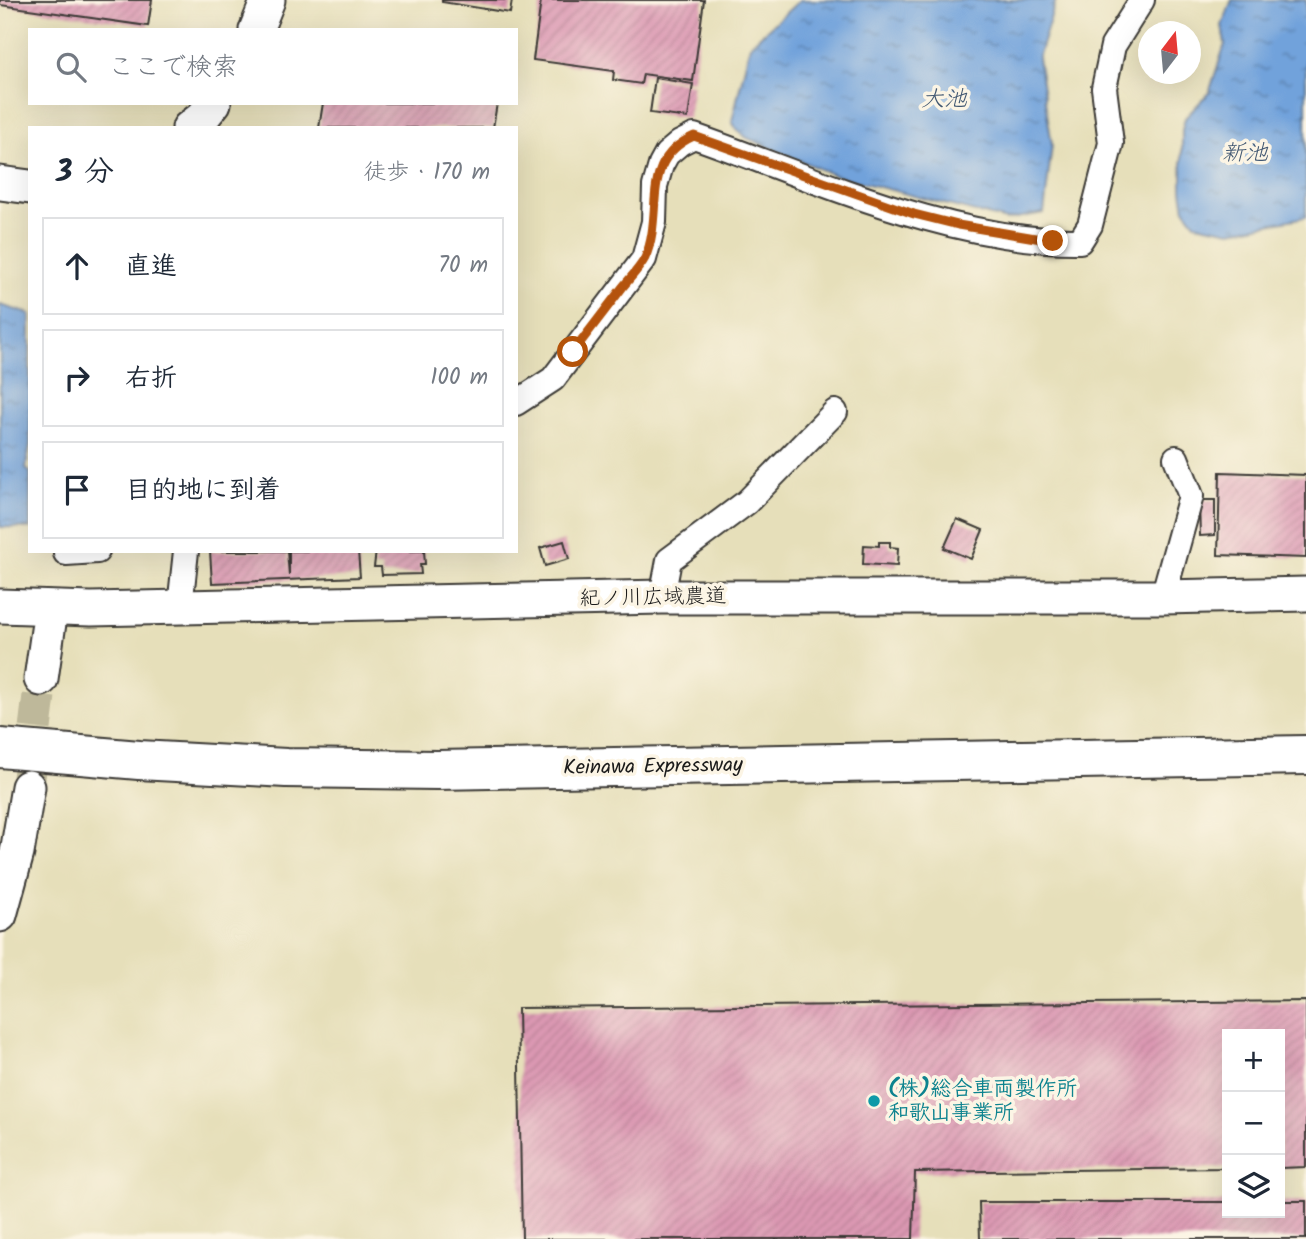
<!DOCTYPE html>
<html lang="ja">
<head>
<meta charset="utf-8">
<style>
  body { margin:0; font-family:Kalam,"Klee One",sans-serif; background:#f2f2f3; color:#1f2937 }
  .controls { position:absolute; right:21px; bottom:21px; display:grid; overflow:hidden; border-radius:0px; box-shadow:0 7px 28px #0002 }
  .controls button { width:63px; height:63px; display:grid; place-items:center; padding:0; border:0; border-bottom:2px solid #e0e1e3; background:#fff; color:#1f2937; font:35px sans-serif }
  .compass { position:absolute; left:1138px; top:21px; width:63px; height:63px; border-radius:50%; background:#fff; box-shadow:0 7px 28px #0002; rotate:16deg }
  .stop { position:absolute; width:21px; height:21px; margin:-16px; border:5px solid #b45309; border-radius:50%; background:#fff }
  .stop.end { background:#b45309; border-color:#fff; box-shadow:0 2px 7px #0008 }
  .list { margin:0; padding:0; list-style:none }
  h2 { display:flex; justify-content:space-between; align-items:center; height:91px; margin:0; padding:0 28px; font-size:30px }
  h2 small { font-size:23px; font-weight:400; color:#747a83 }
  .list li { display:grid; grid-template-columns:46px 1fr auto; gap:21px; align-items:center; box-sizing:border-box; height:98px; margin:0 14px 14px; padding:0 14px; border:2px solid #e0e1e3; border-radius:0px }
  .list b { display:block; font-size:26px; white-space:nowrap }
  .list em { font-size:23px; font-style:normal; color:#747a83 }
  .icon { flex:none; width:38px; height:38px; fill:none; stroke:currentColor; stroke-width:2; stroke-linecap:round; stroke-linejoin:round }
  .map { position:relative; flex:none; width:1306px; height:1239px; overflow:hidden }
  .search { position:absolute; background:#fff; box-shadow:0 7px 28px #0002; left:28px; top:28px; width:490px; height:77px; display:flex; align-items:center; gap:18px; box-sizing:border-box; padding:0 24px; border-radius:0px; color:#747a83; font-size:26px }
  .panel { position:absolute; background:#fff; box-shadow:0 7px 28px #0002; left:28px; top:126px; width:490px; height:427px; border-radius:0px }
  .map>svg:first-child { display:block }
  .water { fill:url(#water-ripples); stroke:#465f7c; stroke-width:2 }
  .building { fill:url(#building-hatch) }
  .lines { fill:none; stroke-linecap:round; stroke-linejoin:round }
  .secondary-tunnel { stroke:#beb89a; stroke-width:33; stroke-dasharray:33 17; stroke-linecap:butt }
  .street-casing { stroke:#3a3934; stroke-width:28 }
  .secondary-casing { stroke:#3a3934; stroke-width:37 }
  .highway-casing { stroke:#3a3934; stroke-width:42 }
  .street { stroke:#fff; stroke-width:24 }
  .secondary { stroke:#fff; stroke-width:33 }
  .highway { stroke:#fff; stroke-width:38 }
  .route { stroke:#b45309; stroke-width:9 }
  .culture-dot { fill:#0f9aa8; stroke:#fcf5e5; stroke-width:2.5 }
  .labels { text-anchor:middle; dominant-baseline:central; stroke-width:7; stroke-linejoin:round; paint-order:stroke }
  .street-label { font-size:21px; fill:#1c1c1c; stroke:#fcf5e5 }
  .culture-label { font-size:21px; font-weight:bold; fill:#0d838f; stroke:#fcf5e5; text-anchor:start }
  .water-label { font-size:23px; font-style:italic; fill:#425872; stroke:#fcf5e5 }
</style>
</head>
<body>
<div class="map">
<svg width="1306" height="1239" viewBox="0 0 1306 1239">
  <defs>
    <pattern id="water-ripples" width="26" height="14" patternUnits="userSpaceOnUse" patternTransform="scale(1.75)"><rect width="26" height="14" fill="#71a2db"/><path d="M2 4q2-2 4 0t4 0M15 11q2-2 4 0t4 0" fill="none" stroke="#5c83b1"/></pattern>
    <pattern id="building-hatch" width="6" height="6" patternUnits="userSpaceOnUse" patternTransform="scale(1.75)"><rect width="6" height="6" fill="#db98b2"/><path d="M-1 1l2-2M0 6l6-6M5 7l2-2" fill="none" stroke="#bb8298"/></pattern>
  </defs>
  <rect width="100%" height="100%" fill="#fcf5e5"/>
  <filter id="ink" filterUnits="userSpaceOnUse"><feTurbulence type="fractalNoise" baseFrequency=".0143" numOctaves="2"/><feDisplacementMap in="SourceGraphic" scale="14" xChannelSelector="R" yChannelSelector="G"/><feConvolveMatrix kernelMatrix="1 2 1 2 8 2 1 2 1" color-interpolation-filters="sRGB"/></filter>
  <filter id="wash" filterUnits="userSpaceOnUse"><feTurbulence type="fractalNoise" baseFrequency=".00686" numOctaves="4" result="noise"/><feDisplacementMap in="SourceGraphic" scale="28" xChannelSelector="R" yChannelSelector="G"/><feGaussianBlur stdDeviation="1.57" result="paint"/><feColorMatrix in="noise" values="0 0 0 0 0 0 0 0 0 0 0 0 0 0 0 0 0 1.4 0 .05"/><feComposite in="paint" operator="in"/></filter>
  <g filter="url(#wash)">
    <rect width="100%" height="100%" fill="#e6dfba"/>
    <g class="water">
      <polygon points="800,0 1056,0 1038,58 1052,144 1044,213 1006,220 834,175 747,138 736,129 732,121 750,45"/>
      <polygon points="1232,0 1306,0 1306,217 1231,231 1196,224 1185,210 1182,190 1182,130 1185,118 1209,93 1225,44 1222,25"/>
      <polygon points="0,305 30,314 30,444 26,469 30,472 30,528 0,527"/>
    </g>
    <g id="blocks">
      <g class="building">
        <polygon points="0,0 152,0 148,26 0,5"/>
        <polygon points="442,0 512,0 510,13 442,2"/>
        <polygon points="541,0 704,0 693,81 643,74 641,84 613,80 614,71 533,60"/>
        <polygon points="655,78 693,84 688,118 650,113"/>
        <polygon points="323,103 497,103 493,128 319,128"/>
        <polygon points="1220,472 1306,475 1306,558 1218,555"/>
        <polygon points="1199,500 1215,500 1215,535 1200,536"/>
        <polygon points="957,519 983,530 971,559 944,548"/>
        <polygon points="564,541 569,559 545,566 540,548"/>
        <polygon points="879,542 890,542 890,547 898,548 897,566 863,564 864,545 879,546"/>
        <polygon points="210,551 287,551 289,575 289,551 358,551 360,577 212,583"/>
        <polygon points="376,551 424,551 425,564 420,564 421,574 382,575 381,567 374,567"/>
        <polygon points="1306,1001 1306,1167 1280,1168 1280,1034 1227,1034 1227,1168 915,1172 913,1239 522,1239 518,1008"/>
        <polygon points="1280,1201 1306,1201 1306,1239 980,1239 979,1202 1227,1202 1227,1213 1280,1213"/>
      </g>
    </g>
  </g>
  <g filter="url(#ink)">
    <use href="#blocks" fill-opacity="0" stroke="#3a3934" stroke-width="2"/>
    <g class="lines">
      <polyline class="secondary-tunnel" points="29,778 41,679"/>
      <defs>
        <g id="street">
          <path d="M 516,403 L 553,379 L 644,259 L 654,222 L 655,186 L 661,165 L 667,154 L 680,143 L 694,136 C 814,178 951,243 1080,241 L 1090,225 L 1111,143 L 1104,88 L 1113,46 L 1142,0"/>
          <polyline points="66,553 97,551"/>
          <polyline points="662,597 669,560 747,502 835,412"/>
          <polyline points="1163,597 1191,496 1176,458"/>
          <polyline points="180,607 186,551"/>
        </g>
        <g id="secondary">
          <polyline points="256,30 268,0"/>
          <polyline points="189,128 202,118 214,103"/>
          <polyline points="0,183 30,187"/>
          <polyline points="0,606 91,609 662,597 1163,597 1306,594"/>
          <polyline points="41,679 51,609"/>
          <polyline points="0,915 17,853 28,787"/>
        </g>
        <polyline id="highway" points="0,748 139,760 286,768 437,770 1306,755"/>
      </defs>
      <use href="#street" class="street-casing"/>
      <use href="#secondary" class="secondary-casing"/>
      <use href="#highway" class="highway-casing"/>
      <use href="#street" class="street"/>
      <use href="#secondary" class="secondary"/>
      <use href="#highway" class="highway"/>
    </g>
  </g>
  <g class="lines" filter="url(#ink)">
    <path class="route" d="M 573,352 C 590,330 606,309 622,288 C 630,278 640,268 645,258 C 665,212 638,161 694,136 L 914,214 L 958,225 L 1053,241"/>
  </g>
  <circle class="culture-dot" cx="874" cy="1101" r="7"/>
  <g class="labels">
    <g class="street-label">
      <text transform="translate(653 598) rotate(-1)">紀ノ川広域農道</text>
      <text transform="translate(653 767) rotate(-1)">Keinawa Expressway</text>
    </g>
    <g class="culture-label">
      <text x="888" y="1089">(株)総合車両製作所<tspan x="888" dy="24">和歌山事業所</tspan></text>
    </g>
    <g class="water-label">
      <text x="944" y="100">大池</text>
      <text x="1245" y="154">新池</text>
    </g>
  </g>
</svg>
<div class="controls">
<button>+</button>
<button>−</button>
<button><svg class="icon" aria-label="layers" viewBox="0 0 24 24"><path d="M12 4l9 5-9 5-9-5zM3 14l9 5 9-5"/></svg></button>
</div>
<svg class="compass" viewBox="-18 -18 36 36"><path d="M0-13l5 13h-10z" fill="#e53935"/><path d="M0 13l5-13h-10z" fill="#747a83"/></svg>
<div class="stop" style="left:573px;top:352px"></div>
<div class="stop end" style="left:1053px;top:241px"></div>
<div class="search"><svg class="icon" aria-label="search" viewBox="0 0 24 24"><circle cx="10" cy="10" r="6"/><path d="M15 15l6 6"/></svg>ここで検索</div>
<section class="panel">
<h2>3 分<small>徒歩 · 170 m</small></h2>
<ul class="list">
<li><svg class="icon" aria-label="ahead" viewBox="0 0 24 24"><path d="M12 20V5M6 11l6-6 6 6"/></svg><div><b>直進</b></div><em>70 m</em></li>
<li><svg class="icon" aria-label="right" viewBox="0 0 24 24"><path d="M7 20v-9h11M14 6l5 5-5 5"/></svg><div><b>右折</b></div><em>100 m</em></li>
<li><svg class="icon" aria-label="arrive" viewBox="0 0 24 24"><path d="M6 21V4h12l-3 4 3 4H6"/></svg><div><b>目的地に到着</b></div></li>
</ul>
</section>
</div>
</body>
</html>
